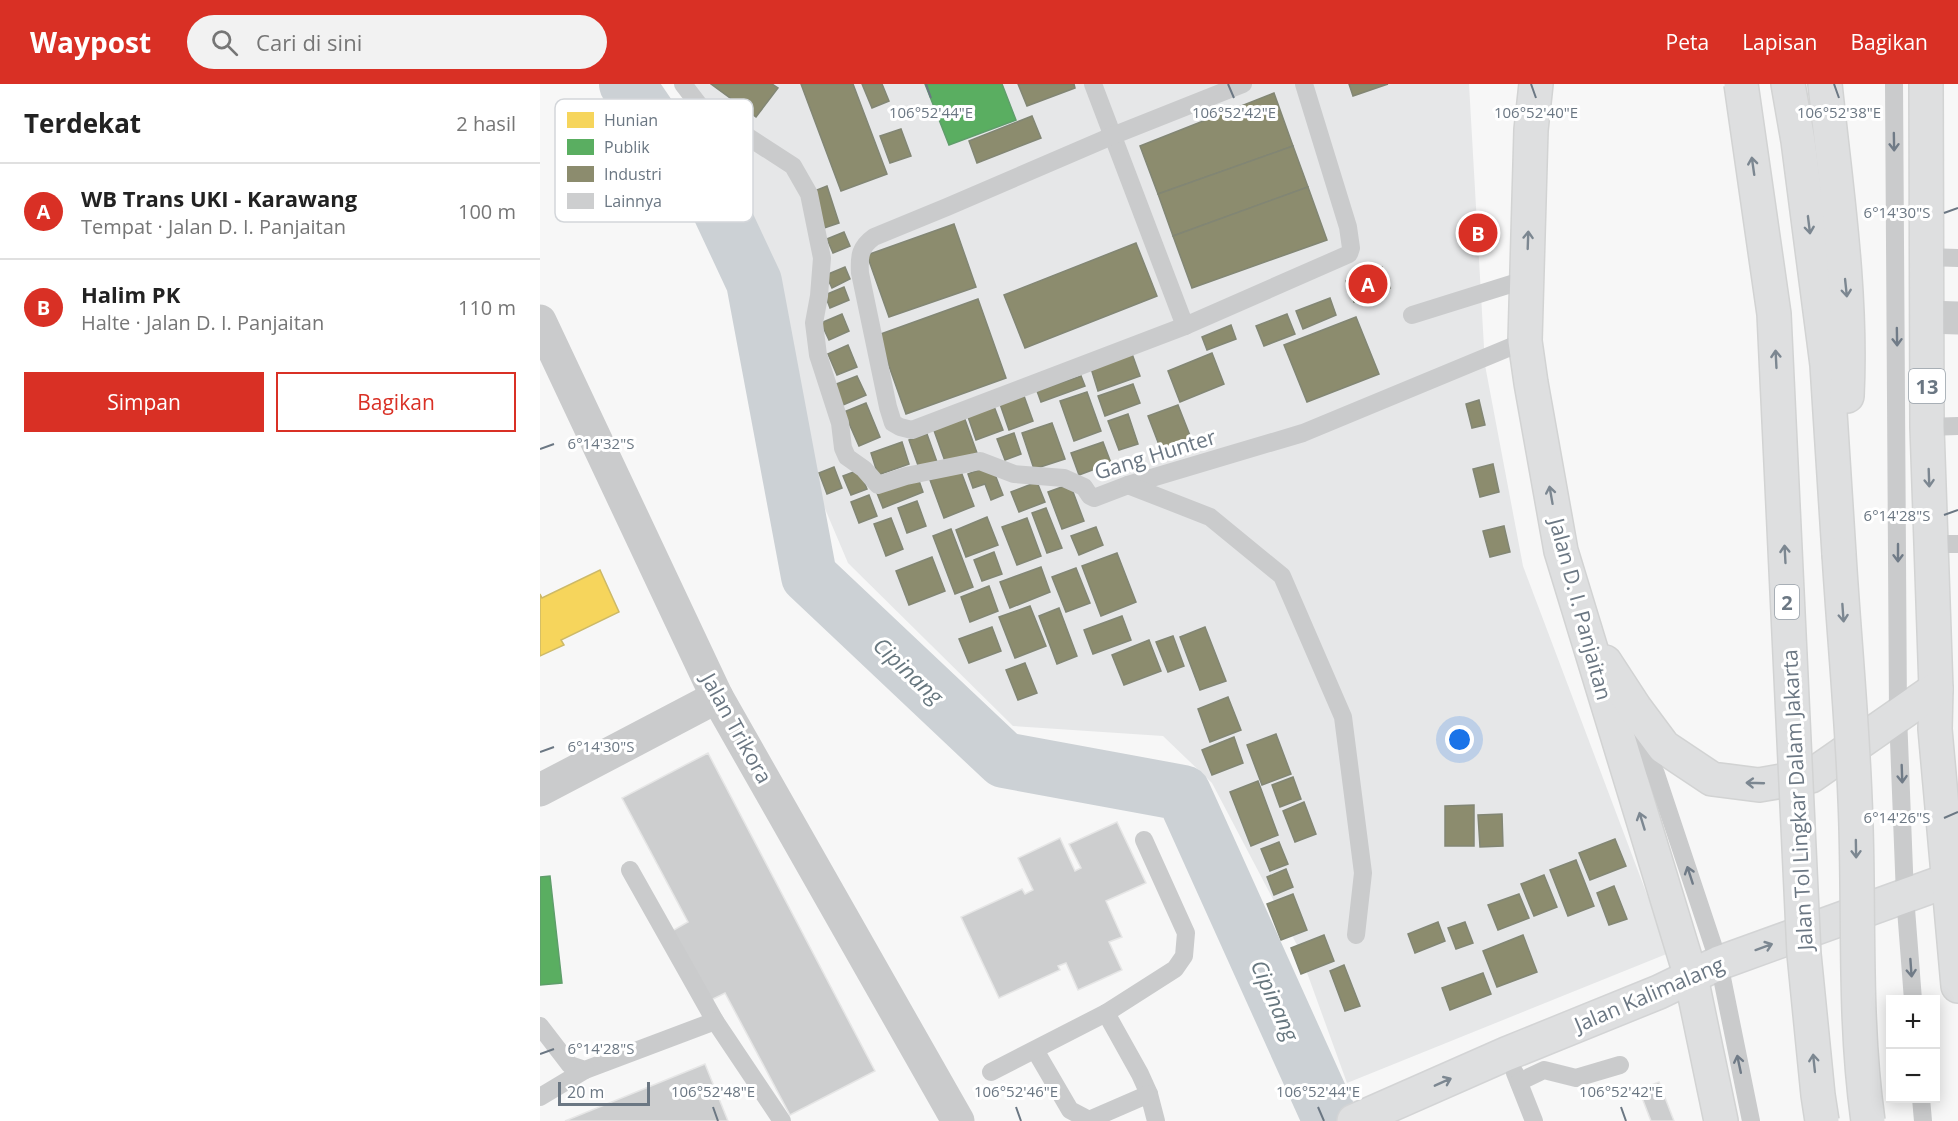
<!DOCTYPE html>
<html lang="id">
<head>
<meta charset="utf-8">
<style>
  body { margin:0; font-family:"Open Sans",sans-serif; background:#f2f2f2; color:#222 }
  .controls { position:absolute; right:18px; bottom:18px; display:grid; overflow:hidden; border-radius:0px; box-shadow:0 3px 15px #0003 }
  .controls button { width:54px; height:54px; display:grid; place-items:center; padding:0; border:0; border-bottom:2px solid #e0e0e0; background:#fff; color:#222; font:30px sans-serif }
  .scale { position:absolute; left:18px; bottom:15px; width:92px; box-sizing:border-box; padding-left:6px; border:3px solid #6b7783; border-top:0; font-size:16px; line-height:21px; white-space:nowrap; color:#6b7783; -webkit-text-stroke:4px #fff; paint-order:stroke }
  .you { position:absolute; left:920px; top:656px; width:21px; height:21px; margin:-15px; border:4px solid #fff; border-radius:50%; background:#1a73e8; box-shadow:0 0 0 9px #1a73e833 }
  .badge { display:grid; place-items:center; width:39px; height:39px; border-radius:50%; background:#d93025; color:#fff; font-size:20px; font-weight:700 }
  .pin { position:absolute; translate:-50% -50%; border:3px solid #fff; box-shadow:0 2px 6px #0006 }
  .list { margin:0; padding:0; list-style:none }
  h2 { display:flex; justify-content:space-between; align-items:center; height:78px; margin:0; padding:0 24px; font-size:26px }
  h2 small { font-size:20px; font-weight:400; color:#767676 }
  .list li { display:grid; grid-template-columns:39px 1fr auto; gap:18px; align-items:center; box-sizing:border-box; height:96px; padding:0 24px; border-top:2px solid #e0e0e0 }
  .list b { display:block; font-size:22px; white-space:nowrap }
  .list p { margin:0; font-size:20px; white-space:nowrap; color:#767676 }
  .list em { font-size:20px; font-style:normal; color:#767676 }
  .actions { display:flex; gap:12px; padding:18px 24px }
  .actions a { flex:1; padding:14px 0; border:2px solid #d93025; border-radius:0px; text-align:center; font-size:21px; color:#d93025 }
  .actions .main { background:#d93025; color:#fff }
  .icon { flex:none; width:33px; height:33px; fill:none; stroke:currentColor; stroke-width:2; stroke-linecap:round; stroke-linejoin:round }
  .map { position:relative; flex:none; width:1418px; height:1037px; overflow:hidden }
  header { display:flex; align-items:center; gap:36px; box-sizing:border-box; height:84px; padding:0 30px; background:#d93025; color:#fff }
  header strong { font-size:28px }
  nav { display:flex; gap:33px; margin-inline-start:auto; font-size:21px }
  .search { width:420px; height:54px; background:#f2f2f2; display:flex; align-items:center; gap:15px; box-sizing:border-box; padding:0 21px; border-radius:33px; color:#767676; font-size:22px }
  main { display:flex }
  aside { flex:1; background:#fff }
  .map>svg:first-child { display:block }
  .built { fill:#e6e7e8 }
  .homes { fill:#f6d55c; stroke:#ccb968; stroke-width:1.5 }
  .public { fill:#5aae61; stroke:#5f9e6b; stroke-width:1.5 }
  .industry { fill:#8c8c6e; stroke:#828674; stroke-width:1.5 }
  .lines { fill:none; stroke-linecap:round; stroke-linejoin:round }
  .river { stroke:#ccd1d5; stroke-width:56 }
  .building { fill:#cdcecf; stroke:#e6e6e6; stroke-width:1.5 }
  .primary-casing { stroke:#d3d4d5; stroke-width:36 }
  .highway-casing { stroke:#d2d3d3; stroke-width:36 }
  .lane { stroke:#cacbcc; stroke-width:18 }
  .street { stroke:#cacbcc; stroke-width:33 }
  .primary { stroke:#dedfe0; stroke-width:33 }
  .highway { stroke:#dedfe0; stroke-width:33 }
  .highway-bridge-casing { stroke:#d2d3d3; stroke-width:36; stroke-linecap:butt }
  .highway-bridge { stroke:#dedfe0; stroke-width:33 }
  .oneway { stroke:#707b87 }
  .oneway2 { stroke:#7c8791 }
  .ticks { fill:none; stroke:#6b7783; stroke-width:2 }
  .labels { text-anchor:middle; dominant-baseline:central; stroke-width:6; stroke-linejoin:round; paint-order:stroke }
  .shield { fill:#fff; stroke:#97a0a8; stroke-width:1.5 }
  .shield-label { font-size:20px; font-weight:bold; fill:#6b7783 }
  .street-label { font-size:21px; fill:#6b7783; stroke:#fff }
  .water-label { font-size:22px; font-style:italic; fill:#67777f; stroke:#fff }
  .key { fill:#fff; stroke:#d3d6da; stroke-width:1.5 }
  .key-label { font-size:16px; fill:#6b7783 }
  .ticks-label { font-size:15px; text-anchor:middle; fill:#6b7783; stroke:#fff; stroke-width:6; stroke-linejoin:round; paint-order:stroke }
</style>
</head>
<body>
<header>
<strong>Waypost</strong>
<div class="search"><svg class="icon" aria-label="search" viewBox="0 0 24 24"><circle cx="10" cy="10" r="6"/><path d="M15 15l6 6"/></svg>Cari di sini</div>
<nav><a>Peta</a><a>Lapisan</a><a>Bagikan</a></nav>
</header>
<main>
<aside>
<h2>Terdekat<small>2 hasil</small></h2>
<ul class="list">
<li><span class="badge">A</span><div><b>WB Trans UKI - Karawang</b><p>Tempat · Jalan D. I. Panjaitan</p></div><em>100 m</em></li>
<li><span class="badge">B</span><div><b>Halim PK</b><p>Halte · Jalan D. I. Panjaitan</p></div><em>110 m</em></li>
</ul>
<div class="actions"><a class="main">Simpan</a><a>Bagikan</a></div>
</aside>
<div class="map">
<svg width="1418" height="1037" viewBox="0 0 1418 1037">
  <rect width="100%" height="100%" fill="#f7f7f7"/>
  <polygon class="built" points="148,0 929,0 945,281 983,482 1129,869 807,999 757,861 672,699 623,652 473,642 308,479 269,387 237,191"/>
  <polygon class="homes" points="60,486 79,528 21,556 24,561 0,572 0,510 2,514"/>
  <g class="public">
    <polygon points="385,0 462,0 476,36 409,61"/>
    <polygon points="10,792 22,899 0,901 0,793"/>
  </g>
  <g class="industry">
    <polygon points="171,0 232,0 238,4 216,33"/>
    <polygon points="261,0 313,0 347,90 301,107"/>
    <polygon points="322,0 342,0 349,17 332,24"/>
    <polygon points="478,0 534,0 535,4 487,22"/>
    <polygon points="809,0 848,0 813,12"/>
    <polygon points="734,9 753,62 618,110 600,62"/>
    <polygon points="492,32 501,54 437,79 429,57"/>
    <polygon points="361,45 371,72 350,79 340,52"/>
    <polygon points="753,62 768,103 633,152 618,110"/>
    <polygon points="287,102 299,139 284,144 272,108"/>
    <polygon points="768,103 787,156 652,204 633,152"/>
    <polygon points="414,140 436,203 349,233 327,171"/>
    <polygon points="304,148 310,162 293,169 287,155"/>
    <polygon points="596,159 617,212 485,264 464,211"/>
    <polygon points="305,183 310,195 292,204 286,191"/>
    <polygon points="842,183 850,204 814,218 806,197"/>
    <polygon points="304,203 309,216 290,224 285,211"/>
    <polygon points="790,214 796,231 763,245 756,227"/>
    <polygon points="438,215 466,294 366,330 338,251"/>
    <polygon points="302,230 309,247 289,256 281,239"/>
    <polygon points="747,230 755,250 724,262 716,242"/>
    <polygon points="816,233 839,290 767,318 744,261"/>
    <polygon points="691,241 696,255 667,266 662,253"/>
    <polygon points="308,261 317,283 297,291 288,270"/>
    <polygon points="591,267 600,292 558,307 550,281"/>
    <polygon points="672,269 684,300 640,318 628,287"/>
    <polygon points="317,292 326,311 303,321 294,301"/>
    <polygon points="541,292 545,302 501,318 497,307"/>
    <polygon points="593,300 600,319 565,332 558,312"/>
    <polygon points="547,308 561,347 534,357 520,317"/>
    <polygon points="484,312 493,337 469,346 460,320"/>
    <polygon points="939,316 945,341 932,344 926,320"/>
    <polygon points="452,317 463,346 436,356 426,327"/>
    <polygon points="326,319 340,353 319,362 304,328"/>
    <polygon points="638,321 651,354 621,366 608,332"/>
    <polygon points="423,330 437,369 406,380 392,341"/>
    <polygon points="588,330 598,360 579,366 568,337"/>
    <polygon points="512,339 525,375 494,385 482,349"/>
    <polygon points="474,349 481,370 465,376 457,355"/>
    <polygon points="387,350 397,378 379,384 369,356"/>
    <polygon points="362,358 369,380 338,391 331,369"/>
    <polygon points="563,358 571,379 539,391 531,369"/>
    <polygon points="953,380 959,408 940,413 933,385"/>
    <polygon points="294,383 302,404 287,410 279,389"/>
    <polygon points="447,383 454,388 463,411 451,416 445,400 433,404 428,390"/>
    <polygon points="420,385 434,422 404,434 390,396"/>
    <polygon points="319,386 327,405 311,411 303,392"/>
    <polygon points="378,394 383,408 343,424 337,409"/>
    <polygon points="497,398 505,418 479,428 471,408"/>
    <polygon points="530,400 544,437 522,445 508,408"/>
    <polygon points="329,411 337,432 319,439 311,418"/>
    <polygon points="377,417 386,442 367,449 358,424"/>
    <polygon points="506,424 522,464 507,469 492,429"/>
    <polygon points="447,433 458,461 426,473 416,446"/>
    <polygon points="351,434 363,465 346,472 334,440"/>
    <polygon points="487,434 501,472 477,481 462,443"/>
    <polygon points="964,442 970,468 950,473 943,447"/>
    <polygon points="556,443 563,461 539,471 531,452"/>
    <polygon points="411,445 433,503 415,510 393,452"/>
    <polygon points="454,468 462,490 442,497 434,476"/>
    <polygon points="577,469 596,518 561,532 542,482"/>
    <polygon points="392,473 405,507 369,521 356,487"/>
    <polygon points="501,483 510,508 470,524 460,498"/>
    <polygon points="536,484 550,519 526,528 512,493"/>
    <polygon points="449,502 458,527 430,538 421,513"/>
    <polygon points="490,522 506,562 475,574 459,533"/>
    <polygon points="519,524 537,572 517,580 499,532"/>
    <polygon points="582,532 591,556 553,570 544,546"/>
    <polygon points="452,543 461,567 429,579 419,555"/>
    <polygon points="665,543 686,597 660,606 640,553"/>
    <polygon points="633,552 644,582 628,588 616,558"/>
    <polygon points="609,556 621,587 584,601 572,571"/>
    <polygon points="485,579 497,609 478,616 466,586"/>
    <polygon points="688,613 701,646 670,658 658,625"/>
    <polygon points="736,650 751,690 722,701 707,661"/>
    <polygon points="694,653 703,679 672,691 662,666"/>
    <polygon points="753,693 761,715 740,723 732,701"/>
    <polygon points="718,697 738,751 711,762 690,708"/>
    <polygon points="764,718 776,750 755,758 743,727"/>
    <polygon points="934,721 934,762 905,762 905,722"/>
    <polygon points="962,730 963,762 940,763 938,731"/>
    <polygon points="1075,755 1086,782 1050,796 1039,769"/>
    <polygon points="739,758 748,780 730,787 721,765"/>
    <polygon points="1036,776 1054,822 1028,832 1010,786"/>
    <polygon points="746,785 753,803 734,811 727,793"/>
    <polygon points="1004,791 1017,823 994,832 981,800"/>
    <polygon points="1074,802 1087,835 1069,841 1057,809"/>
    <polygon points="753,810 767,846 741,856 727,820"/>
    <polygon points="979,810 989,834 958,846 948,821"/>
    <polygon points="898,838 905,857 875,869 868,850"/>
    <polygon points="925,838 933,859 916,865 908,844"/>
    <polygon points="784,851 794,877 761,890 751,864"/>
    <polygon points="983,851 997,888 957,903 943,867"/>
    <polygon points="804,881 820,922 805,927 790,887"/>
    <polygon points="943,889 951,910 910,926 902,904"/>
  </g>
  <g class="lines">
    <polyline class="river" points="87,0 115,41 169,102 214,198 269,492 464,676 643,709 791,1037"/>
  </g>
  <g class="building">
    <polygon points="168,669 335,987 250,1031 185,909 169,917 132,847 148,838 82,714"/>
    <polygon points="577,738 606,799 566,817 582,853 569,858 582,886 538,906 526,879 518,882 520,886 459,914 421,833 482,805 485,810 493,806 478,774 520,754 535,787 541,784 529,760"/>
    <polygon points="165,980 188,1037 25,1037"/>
    <polygon points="1119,998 1134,1037 1111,1037 1099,1006"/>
  </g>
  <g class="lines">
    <defs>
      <polyline id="primary" points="814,1037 966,970 1119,908 1179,879 1409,796"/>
      <g id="highway">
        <polyline points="996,0 991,46 985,257 991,299 1021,467 1151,893 1181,1037"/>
        <polyline points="1248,0 1258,57 1287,281 1299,470"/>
        <path d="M 1285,0 C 1296,104 1312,207 1307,312"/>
        <polyline points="1386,0 1387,343 1396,605 1395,645 1418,902"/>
        <polyline points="1065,578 1095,624 1124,663 1172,695 1219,701 1271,692 1396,605"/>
      </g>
    </defs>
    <use href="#primary" class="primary-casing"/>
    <use href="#highway" class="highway-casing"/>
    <g class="lane">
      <polyline points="143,0 159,21 253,82 269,110 282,174 279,212 274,239 278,271 300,339 303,364 307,373 324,385 338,401 366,392 440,377 474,390 524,394 544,403 550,412 554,414 588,401 763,349 985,257"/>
      <polyline points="553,0 645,242"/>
      <path d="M 703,0 L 572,52 L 407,123 L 334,153 C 320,163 319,172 320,189 L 348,323 L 353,339 L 360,343 L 372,346 L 645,242 L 809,170 L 811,164 L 808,143 L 764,0"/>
      <polyline points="1354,0 1358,631 1365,812 1373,916"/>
      <polyline points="1387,173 1418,174"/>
      <polyline points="872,231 987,195"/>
      <polyline points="1387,343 1418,342"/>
      <polyline points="588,401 670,433 742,492 803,633 823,789 816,851"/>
      <polyline points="1391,460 1418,460"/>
      <polyline points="1091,638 1116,690 1179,879 1211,1037"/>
      <polyline points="90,786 175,937 242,1037"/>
      <polyline points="566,929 600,990 609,1010 616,1037"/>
      <polyline points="0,942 30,981 45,986 175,937"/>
      <polyline points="495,966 530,1026 549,1036 609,1010"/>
      <polyline points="451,988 566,929 635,885 644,872 646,849 604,756"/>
      <polyline points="975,989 994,1037"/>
      <polyline points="979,998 1004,986 1036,994 1080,981"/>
      <polyline points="0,1013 45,986"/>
      <polyline points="1381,1014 1383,1037"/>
    </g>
    <g class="street">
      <polyline points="1387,233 1418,234"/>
      <polyline points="0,237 177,613 418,1037"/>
      <polyline points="0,706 177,613"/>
    </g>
    <use href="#primary" class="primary"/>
    <use href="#highway" class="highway"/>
    <defs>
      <g id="highway-bridge">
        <polyline points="1201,0 1234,230 1264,870 1278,1011 1282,1037"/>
        <path d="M 1299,470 C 1304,552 1312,633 1315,715 C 1320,822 1313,931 1328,1037"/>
      </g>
    </defs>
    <use href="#highway-bridge" class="highway-bridge-casing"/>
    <use href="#highway-bridge" class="highway-bridge"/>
  </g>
  <defs><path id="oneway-shaft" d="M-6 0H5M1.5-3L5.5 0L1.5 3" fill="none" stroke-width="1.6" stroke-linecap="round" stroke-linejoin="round" transform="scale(1.5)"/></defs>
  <g class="oneway">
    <use href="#oneway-shaft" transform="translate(1354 58) rotate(89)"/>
    <use href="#oneway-shaft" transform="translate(1357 253) rotate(89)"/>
    <use href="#oneway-shaft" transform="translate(1358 469) rotate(90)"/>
    <use href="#oneway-shaft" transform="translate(1362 690) rotate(88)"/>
    <use href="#oneway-shaft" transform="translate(1150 791) rotate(-108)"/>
    <use href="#oneway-shaft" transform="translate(1371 884) rotate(86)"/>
    <use href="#oneway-shaft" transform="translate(1199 980) rotate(-102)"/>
  </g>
  <g class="oneway2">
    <use href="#oneway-shaft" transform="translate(1213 82) rotate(-98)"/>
    <use href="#oneway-shaft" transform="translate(1269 141) rotate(83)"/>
    <use href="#oneway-shaft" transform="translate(988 156) rotate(-88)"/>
    <use href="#oneway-shaft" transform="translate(1306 204) rotate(84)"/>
    <use href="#oneway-shaft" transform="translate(1236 275) rotate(-93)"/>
    <use href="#oneway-shaft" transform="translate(1389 394) rotate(88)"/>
    <use href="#oneway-shaft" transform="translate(1011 411) rotate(-100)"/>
    <use href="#oneway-shaft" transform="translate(1245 470) rotate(-93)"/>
    <use href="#oneway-shaft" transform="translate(1303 529) rotate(86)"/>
    <use href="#oneway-shaft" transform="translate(1215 699) rotate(-178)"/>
    <use href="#oneway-shaft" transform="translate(1102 737) rotate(-107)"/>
    <use href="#oneway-shaft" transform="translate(1316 765) rotate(89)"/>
    <use href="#oneway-shaft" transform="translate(1224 863) rotate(-20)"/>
    <use href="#oneway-shaft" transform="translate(1274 979) rotate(-96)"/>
    <use href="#oneway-shaft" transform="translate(903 998) rotate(-24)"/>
  </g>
  <path class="ticks" d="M 386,0 L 391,14M 688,0 L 694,14M 991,0 L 996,14M 1294,0 L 1299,14M 1404,129 L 1418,124M 0,365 L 14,360M 1404,431 L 1418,426M 0,668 L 14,663M 1404,734 L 1418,728M 0,970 L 14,965M 173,1023 L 178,1037M 476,1023 L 481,1037M 778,1023 L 784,1037M 1081,1023 L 1086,1037"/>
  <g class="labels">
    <g class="shield">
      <rect x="1369" y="285" width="36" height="34" rx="4.5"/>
      <rect x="1235" y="501" width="24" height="34" rx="4.5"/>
    </g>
    <g class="shield-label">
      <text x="1387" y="302">13</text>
      <text x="1247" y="518">2</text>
    </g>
    <g class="street-label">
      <text transform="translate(615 370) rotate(-17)">Gang Hunter</text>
      <text transform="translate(1041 525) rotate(75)">Jalan D. I. Panjaitan</text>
      <text transform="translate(197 644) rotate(61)">Jalan Trikora</text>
      <text transform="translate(1257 716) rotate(-93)">Jalan Tol Lingkar Dalam Jakarta</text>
      <text transform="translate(1109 910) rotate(-23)">Jalan Kalimalang</text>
    </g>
    <g class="water-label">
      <text transform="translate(369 586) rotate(43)">Cipinang</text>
      <text transform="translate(736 916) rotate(66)">Cipinang</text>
    </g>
  </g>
  <rect x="15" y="15" width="198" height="123" rx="9" class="key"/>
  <rect x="27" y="28" width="27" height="16" fill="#f6d55c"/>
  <rect x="27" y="55" width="27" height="16" fill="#5aae61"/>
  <rect x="27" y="82" width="27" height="16" fill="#8c8c6e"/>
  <rect x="27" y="109" width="27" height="16" fill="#cdcecf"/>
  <g class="key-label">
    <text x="64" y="42">Hunian</text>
    <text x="64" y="69">Publik</text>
    <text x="64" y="96">Industri</text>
    <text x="64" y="123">Lainnya</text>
  </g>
  <g class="ticks-label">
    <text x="391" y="34">106°52'44"E</text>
    <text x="694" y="34">106°52'42"E</text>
    <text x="996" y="34">106°52'40"E</text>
    <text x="1299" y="34">106°52'38"E</text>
    <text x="1357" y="134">6°14'30"S</text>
    <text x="61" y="365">6°14'32"S</text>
    <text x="1357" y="437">6°14'28"S</text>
    <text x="61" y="668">6°14'30"S</text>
    <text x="1357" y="739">6°14'26"S</text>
    <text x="61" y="970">6°14'28"S</text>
    <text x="173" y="1013">106°52'48"E</text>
    <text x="476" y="1013">106°52'46"E</text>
    <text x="778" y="1013">106°52'44"E</text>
    <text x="1081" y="1013">106°52'42"E</text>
  </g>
</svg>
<div class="controls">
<button>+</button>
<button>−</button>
</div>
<div class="scale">20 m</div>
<div class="you"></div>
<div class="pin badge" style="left:828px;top:200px">A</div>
<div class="pin badge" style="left:938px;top:149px">B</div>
</div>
</main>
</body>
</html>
